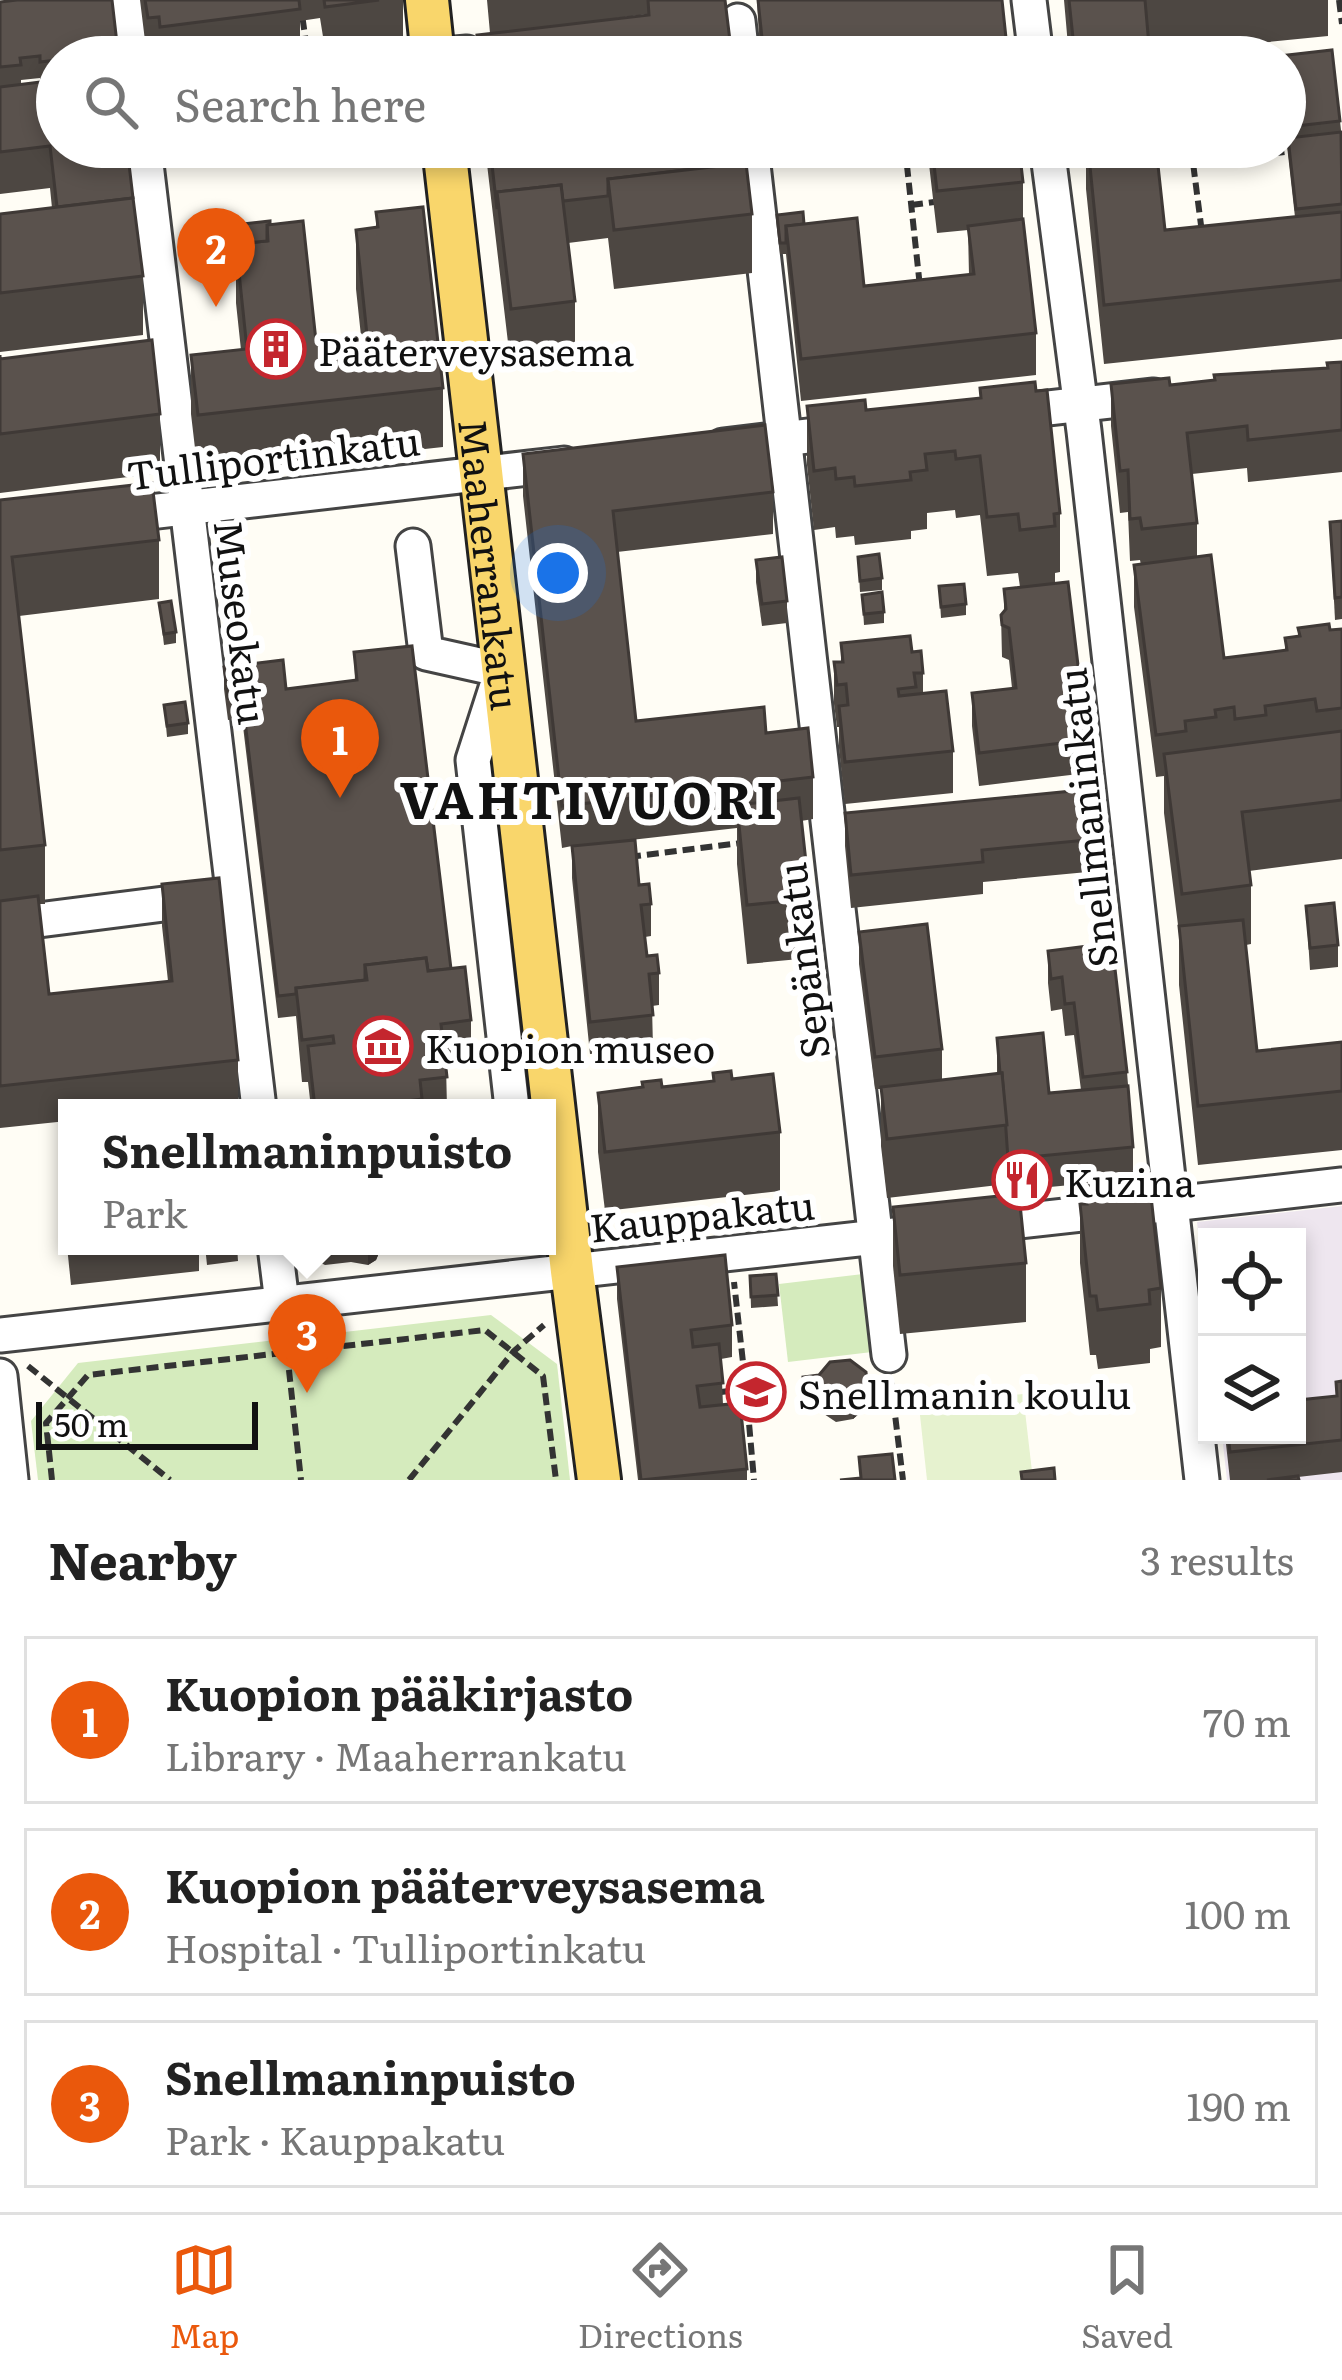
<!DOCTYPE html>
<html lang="en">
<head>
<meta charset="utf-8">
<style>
  body { margin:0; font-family:Literata,serif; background:#f2f2f2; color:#222 }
  .controls { position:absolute; right:36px; bottom:36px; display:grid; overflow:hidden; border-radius:0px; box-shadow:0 6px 18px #0003 }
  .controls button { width:108px; height:108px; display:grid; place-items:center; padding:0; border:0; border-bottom:3px solid #e0e0e0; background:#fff; color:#222; font:60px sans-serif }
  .scale { position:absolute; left:36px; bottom:30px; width:222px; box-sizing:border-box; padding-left:12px; border:6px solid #111; border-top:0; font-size:33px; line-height:42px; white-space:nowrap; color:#111; -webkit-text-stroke:9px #fff; paint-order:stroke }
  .you { position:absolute; left:558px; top:573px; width:42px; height:42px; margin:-30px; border:9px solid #fff; border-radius:50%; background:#1a73e8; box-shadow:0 0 0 18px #1a73e833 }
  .badge { display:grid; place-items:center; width:78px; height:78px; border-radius:50%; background:#ea580c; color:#fff; font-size:39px; font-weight:700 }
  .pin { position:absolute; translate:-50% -99px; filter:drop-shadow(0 3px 6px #0008) }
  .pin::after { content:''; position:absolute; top:63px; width:42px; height:36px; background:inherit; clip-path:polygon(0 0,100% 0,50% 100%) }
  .popup { position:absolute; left:58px; top:1099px; width:498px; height:156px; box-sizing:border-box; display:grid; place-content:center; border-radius:0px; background:#fff; filter:drop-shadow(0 3px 9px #0005); font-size:39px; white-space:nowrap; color:#767676 }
  .popup b { font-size:45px; color:#222 }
  .popup::after { content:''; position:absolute; left:50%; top:100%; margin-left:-24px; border:24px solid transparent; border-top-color:#fff }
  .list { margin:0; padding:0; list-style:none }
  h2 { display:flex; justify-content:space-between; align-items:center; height:156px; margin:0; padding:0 48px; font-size:51px }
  h2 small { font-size:39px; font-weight:400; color:#767676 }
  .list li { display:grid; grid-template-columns:78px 1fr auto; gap:36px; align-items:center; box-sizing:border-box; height:168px; margin:0 24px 24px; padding:0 24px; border:3px solid #e0e0e0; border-radius:0px }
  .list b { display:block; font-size:45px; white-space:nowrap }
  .list p { margin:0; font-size:39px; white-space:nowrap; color:#767676 }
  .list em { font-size:39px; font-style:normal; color:#767676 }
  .icon { flex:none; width:66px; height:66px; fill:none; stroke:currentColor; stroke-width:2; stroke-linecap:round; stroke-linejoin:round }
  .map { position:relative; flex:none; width:1342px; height:1480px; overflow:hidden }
  .search { position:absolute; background:#fff; box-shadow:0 6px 18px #0003; left:36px; right:36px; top:36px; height:132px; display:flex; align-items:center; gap:30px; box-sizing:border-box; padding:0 42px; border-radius:66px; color:#767676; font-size:45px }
  .sheet { height:732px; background:#fff }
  nav { display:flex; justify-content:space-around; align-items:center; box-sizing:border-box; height:168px; border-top:3px solid #e0e0e0; background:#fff; font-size:33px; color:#767676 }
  nav a { display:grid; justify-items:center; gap:6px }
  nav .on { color:#ea580c }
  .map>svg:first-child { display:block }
  .industrial { fill:#eee6ef }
  .green { fill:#d5ebbd }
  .pitch { fill:#e6f2cf }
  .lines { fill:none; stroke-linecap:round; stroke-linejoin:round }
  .minor-casing { stroke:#444; stroke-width:39 }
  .major-casing { stroke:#222; stroke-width:48 }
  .path { stroke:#333; stroke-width:6; stroke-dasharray:12 6; stroke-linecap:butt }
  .minor { stroke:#fff; stroke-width:33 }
  .major { stroke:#f9d66b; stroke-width:42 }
  .wall { fill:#4d4742; fill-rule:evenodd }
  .shaded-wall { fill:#3f3936 }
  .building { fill:#5a524d; stroke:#3f3936; stroke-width:3 }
  .labels { text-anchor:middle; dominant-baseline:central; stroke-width:12; stroke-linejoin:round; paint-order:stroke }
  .poi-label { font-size:39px; fill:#111; stroke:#fff; text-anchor:start }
  .street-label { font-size:39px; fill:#111; stroke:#fff }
  .district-label { font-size:51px; font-weight:bold; letter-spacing:3px; fill:#111; stroke:#fff }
</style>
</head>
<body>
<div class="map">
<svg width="1342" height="1480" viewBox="0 0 1342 1480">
  <rect width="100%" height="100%" fill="#fffdf5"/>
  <polygon class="industrial" points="1342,1206 1342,1480 1227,1480 1222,1435 1297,1435 1297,1237 1207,1237 1207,1312 1197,1222"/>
  <g class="green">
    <polygon points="863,1274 872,1352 788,1362 779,1284"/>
    <polygon points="491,1315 557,1364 570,1480 38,1480 31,1421 78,1363"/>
  </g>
  <polygon class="pitch" points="1023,1394 1033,1480 927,1480 919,1406"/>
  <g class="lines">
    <defs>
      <g id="minor">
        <polyline points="127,0 134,57"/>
        <polyline points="1029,0 1036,57"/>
        <polyline points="738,21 742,57"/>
        <polyline points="422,57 467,53"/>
        <polyline points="144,147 259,1108"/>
        <polyline points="751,147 889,1355"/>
        <polyline points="1047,147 1084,431 1202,1480"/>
        <polyline points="1003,413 1154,396"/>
        <polyline points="723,446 851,431"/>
        <polyline points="115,516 564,464"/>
        <polyline points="413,546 426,653 502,670 473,760 512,1108"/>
        <polyline points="0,925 203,899"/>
        <polyline points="275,1246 282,1303"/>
        <polyline points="0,1335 1342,1185"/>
        <polyline points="0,1376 11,1480"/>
      </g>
      <g id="major">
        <polyline points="427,0 433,57"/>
        <path id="s1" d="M 444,147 L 572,1271 L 599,1480"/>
      </g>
    </defs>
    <use href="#minor" class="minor-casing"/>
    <use href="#major" class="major-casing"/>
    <g class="path">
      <polyline points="300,0 308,57"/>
      <polyline points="1339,0 1342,24"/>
      <polyline points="905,147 920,287"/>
      <polyline points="1191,147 1202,233"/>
      <polyline points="1201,162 1293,151"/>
      <polyline points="911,205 934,202"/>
      <polyline points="629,857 741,843"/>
      <polyline points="287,1352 301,1480"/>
      <polyline points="28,1366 170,1480"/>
      <polyline points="891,1382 903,1480"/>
      <polyline points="746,1389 754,1480"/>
      <polyline points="721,1392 746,1389 734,1282"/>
      <polyline points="52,1480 46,1423 88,1375 485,1330 543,1376 556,1480"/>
      <polyline points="409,1480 514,1351 544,1325"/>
    </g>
    <use href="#minor" class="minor"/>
    <use href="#major" class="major"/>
  </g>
  <g class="wall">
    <path d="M 112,0 L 118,57 L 57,57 L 57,147 L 143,276 L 143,335 L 0,352 L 0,214 L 52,208 L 50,188 L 0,194 L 0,2 ZM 40,78 L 40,82 L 21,84 L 21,80 Z"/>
    <polygon points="140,0 403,0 403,39 325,49 320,18 300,21 300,51 253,57 147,57"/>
    <path d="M 487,0 L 725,0 L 732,57 L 477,57 L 477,35 L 490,33 ZM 648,14 L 648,15 L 547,27 Z"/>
    <polygon points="757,0 1008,57 760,57"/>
    <polygon points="1064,0 1328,0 1328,36 1150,54 1150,57 1069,57"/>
    <polygon points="1285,57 1340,121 1342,139 1342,339 1104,364 1086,189 1086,161 1080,162 1078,147 1156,147 1165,230 1295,217 1285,128"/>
    <polygon points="369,147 403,147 403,157 370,161"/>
    <polygon points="485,147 742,147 752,214 752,273 614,289 608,238 568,243 575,301 575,360 511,368"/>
    <polygon points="770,147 841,147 841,160 772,168"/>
    <polygon points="927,147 1019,147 1023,182 1023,219 1036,333 1036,375 801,401 786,254 780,254 777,215 804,224 864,286 969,275 968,230 937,233"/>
    <polygon points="376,212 443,388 443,447 198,474 191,414 191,355 241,350 236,303 236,276 211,279 207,228 270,221 316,341 361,336 356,289 356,230 376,227"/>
    <polygon points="0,355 0,359 160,414 160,473 0,493"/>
    <polygon points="1342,362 1342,472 1248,482 1247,468 1192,474 1197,523 1197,557 1224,658 1285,650 1285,638 1298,636 1298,628 1330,630 1342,629 1342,859 1249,871 1251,885 1251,944 1246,945 1257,1051 1342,1042 1342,1150 1198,1165 1179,985 1179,933 1164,813 1164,776 1156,777 1134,607 1134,565 1141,565 1140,560 1130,561 1128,512 1120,513 1111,426 1111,384 1170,385 1327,368"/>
    <polygon points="980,388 1060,513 1060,572 1055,573 1055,583 1087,740 1087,773 979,786 972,726 972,693 1012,688 1009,660 1002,657 1001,615 1004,612 1004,589 1020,587 1018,573 987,576 980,515 956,518 955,510 927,513 927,529 911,531 911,539 855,545 854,536 836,538 835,527 814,530 807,465 807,406 866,410 980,398"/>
    <polygon points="523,454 773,492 773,534 617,552 636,721 766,733 813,777 813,819 801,821 810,899 810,958 747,964 737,864 737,828 613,842 651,904 651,936 645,937 647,956 659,973 659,1005 652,1006 653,1048 590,1054 572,878 572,846 562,848 523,496"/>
    <polygon points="0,500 159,540 159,599 19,616 45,845 45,904 39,904 49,994 168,981 162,926 162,884 238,1060 238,1102 186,1108 67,1108 67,1121 0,1128"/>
    <polygon points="1342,521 1342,619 1335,620 1330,522"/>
    <polygon points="858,557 882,578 882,590 860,592"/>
    <polygon points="756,560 787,601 787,623 762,626 756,582"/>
    <polygon points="939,586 966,604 966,615 941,618"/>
    <polygon points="862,595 884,612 884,623 864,625"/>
    <polygon points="159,603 176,632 176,643 164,645"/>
    <polygon points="841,643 912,652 923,673 923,693 953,751 953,793 845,804 839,748 839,727 837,727 834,704 834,662 841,662"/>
    <polygon points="354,652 451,969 471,1020 471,1062 446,1065 447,1108 311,1108 308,1082 302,1082 296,1016 278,1018 242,718 228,720 224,689 224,667 286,689 355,681"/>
    <polygon points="164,705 188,723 188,734 167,737"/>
    <polygon points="845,813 1098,839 1098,871 983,882 983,894 851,908 845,846"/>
    <polygon points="1306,906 1338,945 1338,967 1310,970"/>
    <polygon points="859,932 942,1049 942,1080 997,1074 997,1038 1049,1093 1081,1090 1074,1035 1065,1036 1062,1009 1051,1011 1048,983 1048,951 1127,1072 1133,1147 1133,1179 1008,1191 1007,1184 887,1198 881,1146 881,1089 875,1089 859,964"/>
    <polygon points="732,1079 780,1132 780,1191 605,1211 598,1152 598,1093"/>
    <polygon points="67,1152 67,1244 62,1195 62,1153"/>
    <polygon points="1085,1186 1140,1197 1161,1288 1161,1347 1150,1349 1150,1363 1098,1369 1096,1355 1090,1355 1080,1263 1080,1204 1085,1204"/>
    <polygon points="893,1207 1026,1263 1026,1322 900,1334 893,1266"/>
    <polygon points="67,1246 199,1246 199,1271 71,1285"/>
    <polygon points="205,1246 237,1246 238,1261 207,1265"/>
    <polygon points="313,1246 404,1246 381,1248 376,1260 368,1265 351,1262 325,1265 317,1261"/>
    <polygon points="617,1267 732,1325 732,1357 721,1359 723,1405 747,1469 747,1480 638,1480 617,1299"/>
    <polygon points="776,1274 778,1306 751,1308 750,1276"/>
    <polygon points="803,1377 868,1406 853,1419 836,1422 821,1412 805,1413"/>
    <polygon points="1342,1381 1342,1472 1298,1477 1299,1480 1230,1480 1225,1435 1297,1435 1298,1400 1336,1396 1336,1382"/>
  </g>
  <g class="shaded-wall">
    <polygon points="368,1246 381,1246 381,1248 376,1260 368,1265"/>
    <polygon points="868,1394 868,1406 853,1419 853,1408"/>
  </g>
  <g class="building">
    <polygon points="17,0 112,0 118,52 97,55 96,48 73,51 74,57 57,57 57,60 40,62 40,56 20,58 21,65 0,67 0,2"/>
    <polygon points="145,0 299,0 300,9 160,27 159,17 148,18"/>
    <polygon points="324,0 379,0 325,7"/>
    <polygon points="648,0 725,0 732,57 480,57 477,35 649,15"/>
    <polygon points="758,0 1002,0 1008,57 922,57 921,47 834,57 764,57"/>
    <polygon points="1069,0 1145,0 1150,57 1075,57"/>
    <polygon points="1332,50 1340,121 1287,127 1285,106 1285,57 1279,56"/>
    <polygon points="57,80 57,147 127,147 133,198 57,207 50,146 0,152 0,87"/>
    <polygon points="1341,132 1342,204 1296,209 1288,138"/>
    <polygon points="490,147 742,147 744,163 608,179 608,196 563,201 561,185 497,192 497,209"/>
    <polygon points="932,147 1019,147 1023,182 937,191"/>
    <polygon points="1088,147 1156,147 1165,230 1342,212 1342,280 1104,305"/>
    <polygon points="746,163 752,214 614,230 608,179"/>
    <polygon points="561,185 575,301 511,309 497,192"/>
    <polygon points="133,198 143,276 0,293 0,214"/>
    <polygon points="423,207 443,388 198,415 191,355 247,349 236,244 268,241 267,225 303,221 316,341 367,335 356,230 378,227 376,212"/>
    <polygon points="803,212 804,224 786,226 786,243 780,243 777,215"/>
    <polygon points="857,218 864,286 974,274 968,226 1023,219 1036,333 801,359 786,226"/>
    <polygon points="270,221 270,224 267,225 267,241 236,244 236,254 211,257 207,228"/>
    <polygon points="152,340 160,414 0,434 0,355 0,359"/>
    <polygon points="1342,362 1342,430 1248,440 1247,426 1187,433 1197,523 1142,529 1140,518 1130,519 1128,470 1120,471 1111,384 1169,378 1170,385 1215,380 1214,375 1328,368 1327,363"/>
    <polygon points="1035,382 1036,391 1047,390 1060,513 1054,514 1055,526 1020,530 1018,514 987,517 980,456 956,459 955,451 925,454 927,470 910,472 911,480 855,486 854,477 836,479 835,468 814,471 807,406 865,400 866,410 981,398 980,388"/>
    <polygon points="765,425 773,492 613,511 636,721 764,707 766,733 808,728 813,777 562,806 523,454"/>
    <polygon points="152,483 159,540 12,557 45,845 0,850 0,500"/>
    <polygon points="1342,521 1342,597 1335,598 1330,522"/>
    <polygon points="879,554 882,578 860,581 858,557"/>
    <polygon points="1211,555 1224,658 1287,650 1285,638 1300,636 1298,628 1329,624 1330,630 1342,629 1342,708 1317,711 1315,699 1265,706 1266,715 1235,719 1234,707 1215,710 1216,717 1185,721 1186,731 1156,735 1134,565"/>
    <polygon points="782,557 787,601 762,604 756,560"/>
    <polygon points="1068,582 1087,740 979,753 972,693 1016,688 1009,628 1002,625 1001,615 1006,609 1004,589"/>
    <polygon points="964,584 966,604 941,607 939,586"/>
    <polygon points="882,592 884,612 864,614 862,595"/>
    <polygon points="171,601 176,632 164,634 159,603"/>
    <polygon points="910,636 912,652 921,651 923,673 914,673 916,687 898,689 899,696 946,691 953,751 845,762 839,706 848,705 846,684 837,685 834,662 843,662 841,643"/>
    <polygon points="412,646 451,969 428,971 426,958 365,965 365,980 296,988 296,994 278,996 242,696 228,698 224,667 283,660 286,689 357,680 354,652"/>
    <polygon points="185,702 188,723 167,726 164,705"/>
    <polygon points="1342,731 1342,800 1242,812 1251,885 1182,894 1164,754"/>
    <polygon points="1093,789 1098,839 982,850 983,862 851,875 845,813"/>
    <polygon points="799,798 810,899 747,905 737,805"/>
    <polygon points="635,840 639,885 649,884 651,904 641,905 647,956 657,955 659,973 649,974 653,1015 590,1022 572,846"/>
    <polygon points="219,878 238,1060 0,1086 0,901 38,896 49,994 172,981 162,884"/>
    <polygon points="1334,903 1338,945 1310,948 1306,906"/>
    <polygon points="1243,920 1257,1051 1342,1042 1342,1091 1198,1106 1179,926"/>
    <polygon points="927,924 942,1049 875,1057 859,932"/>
    <polygon points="1112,943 1127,1072 1083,1077 1074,1003 1065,1004 1062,977 1051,979 1048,951"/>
    <polygon points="426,958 428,971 465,967 471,1020 441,1024 447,1077 420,1080 422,1099 378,1105 379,1108 315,1108 308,1046 334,1043 333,1036 302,1040 296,988 367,980 365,965"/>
    <polygon points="1043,1033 1049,1093 1128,1086 1133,1147 1008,1159 1002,1073 1000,1073 997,1038"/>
    <polygon points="731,1071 732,1079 773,1074 780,1132 605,1152 598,1093 643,1087 642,1082 661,1080 662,1087 714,1081 713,1073"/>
    <polygon points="1002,1073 1007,1125 887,1139 881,1087"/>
    <polygon points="67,1152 67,1202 62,1153"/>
    <polygon points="1138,1180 1140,1197 1151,1196 1161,1288 1149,1290 1150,1304 1098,1310 1096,1296 1090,1296 1080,1204 1087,1204 1085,1186"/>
    <polygon points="1019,1194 1026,1263 900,1275 893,1207"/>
    <polygon points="206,1246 237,1246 238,1250 207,1253"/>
    <polygon points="725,1255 732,1325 691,1330 693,1347 719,1344 723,1383 697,1386 700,1407 740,1403 747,1469 641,1480 617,1267"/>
    <polygon points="776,1274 778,1295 751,1297 750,1276"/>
    <polygon points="850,1360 866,1372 868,1394 853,1408 836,1411 821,1400 805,1402 803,1377 819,1375 830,1362"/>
    <polygon points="1342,1381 1342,1440 1230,1452 1228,1435 1297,1435 1297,1388 1298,1400 1337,1396 1336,1382"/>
    <polygon points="892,1454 895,1480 840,1480 861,1478 859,1457"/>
    <polygon points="1054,1468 1055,1480 1022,1480 1021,1472"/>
    <polygon points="1298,1476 1299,1480 1267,1480"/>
  </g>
  <defs>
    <symbol id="building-ring" viewBox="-11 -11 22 22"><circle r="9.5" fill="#fff" stroke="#c4262e" stroke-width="1.5"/><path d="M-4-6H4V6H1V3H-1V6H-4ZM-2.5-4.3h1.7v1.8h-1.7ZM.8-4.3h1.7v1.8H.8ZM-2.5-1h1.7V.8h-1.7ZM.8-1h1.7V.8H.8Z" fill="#c4262e"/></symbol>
    <symbol id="museum-ring" viewBox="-11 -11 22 22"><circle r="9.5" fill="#fff" stroke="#c4262e" stroke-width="1.5"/><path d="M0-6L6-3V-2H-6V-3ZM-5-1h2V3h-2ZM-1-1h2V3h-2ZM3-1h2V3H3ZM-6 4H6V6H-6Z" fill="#c4262e"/></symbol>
    <symbol id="restaurant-ring" viewBox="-11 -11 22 22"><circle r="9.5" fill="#fff" stroke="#c4262e" stroke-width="1.5"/><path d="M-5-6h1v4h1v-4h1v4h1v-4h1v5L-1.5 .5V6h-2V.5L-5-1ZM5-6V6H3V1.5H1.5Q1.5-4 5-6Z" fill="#c4262e"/></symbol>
    <symbol id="school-ring" viewBox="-11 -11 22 22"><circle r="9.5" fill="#fff" stroke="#c4262e" stroke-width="1.5"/><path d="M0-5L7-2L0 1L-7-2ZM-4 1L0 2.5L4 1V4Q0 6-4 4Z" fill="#c4262e"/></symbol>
  </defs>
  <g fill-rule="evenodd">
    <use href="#building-ring" x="243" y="316" width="66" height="66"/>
    <use href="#museum-ring" x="350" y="1013" width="66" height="66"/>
    <use href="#restaurant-ring" x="989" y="1147" width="66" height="66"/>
    <use href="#school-ring" x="723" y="1359" width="66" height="66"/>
  </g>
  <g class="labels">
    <g class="poi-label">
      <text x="318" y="349">Pääterveysasema</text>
      <text x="425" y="1046">Kuopion museo</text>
      <text x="1064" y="1180">Kuzina</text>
      <text x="798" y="1392">Snellmanin koulu</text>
    </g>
    <g class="street-label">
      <text transform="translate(273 456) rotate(-7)">Tulliportinkatu</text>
      <text stroke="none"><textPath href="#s1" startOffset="420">Maaherrankatu</textPath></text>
      <text transform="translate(243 622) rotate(83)">Museokatu</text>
      <text transform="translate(1085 818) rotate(-96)">Snellmaninkatu</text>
      <text transform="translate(801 961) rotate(-97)">Sepänkatu</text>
      <text transform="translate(702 1214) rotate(-6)">Kauppakatu</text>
    </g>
    <g class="district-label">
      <text x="590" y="797">VAHTIVUORI</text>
    </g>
  </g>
</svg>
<div class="controls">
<button><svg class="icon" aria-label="locate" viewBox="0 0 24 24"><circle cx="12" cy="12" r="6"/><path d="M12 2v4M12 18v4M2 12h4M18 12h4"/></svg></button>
<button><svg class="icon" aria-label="layers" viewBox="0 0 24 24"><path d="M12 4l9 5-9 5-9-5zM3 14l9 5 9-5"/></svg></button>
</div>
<div class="scale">50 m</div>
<div class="you"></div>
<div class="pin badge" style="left:340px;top:798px">1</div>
<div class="pin badge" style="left:216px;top:307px">2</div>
<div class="pin badge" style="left:307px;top:1393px">3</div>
<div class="popup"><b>Snellmaninpuisto</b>Park</div>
<div class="search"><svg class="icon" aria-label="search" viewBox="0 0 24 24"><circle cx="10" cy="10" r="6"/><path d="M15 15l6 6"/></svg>Search here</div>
</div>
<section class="sheet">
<h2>Nearby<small>3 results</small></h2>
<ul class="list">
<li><span class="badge">1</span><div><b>Kuopion pääkirjasto</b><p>Library · Maaherrankatu</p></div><em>70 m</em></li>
<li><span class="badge">2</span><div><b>Kuopion pääterveysasema</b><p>Hospital · Tulliportinkatu</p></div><em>100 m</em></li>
<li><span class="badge">3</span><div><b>Snellmaninpuisto</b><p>Park · Kauppakatu</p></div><em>190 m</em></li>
</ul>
</section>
<nav>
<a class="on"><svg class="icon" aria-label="map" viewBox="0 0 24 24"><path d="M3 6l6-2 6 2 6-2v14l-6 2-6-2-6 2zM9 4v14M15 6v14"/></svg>Map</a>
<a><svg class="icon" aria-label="directions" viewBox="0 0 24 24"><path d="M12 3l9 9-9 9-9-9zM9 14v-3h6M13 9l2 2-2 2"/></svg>Directions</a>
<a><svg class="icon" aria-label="saved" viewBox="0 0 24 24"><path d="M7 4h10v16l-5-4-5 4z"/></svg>Saved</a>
</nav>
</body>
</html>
